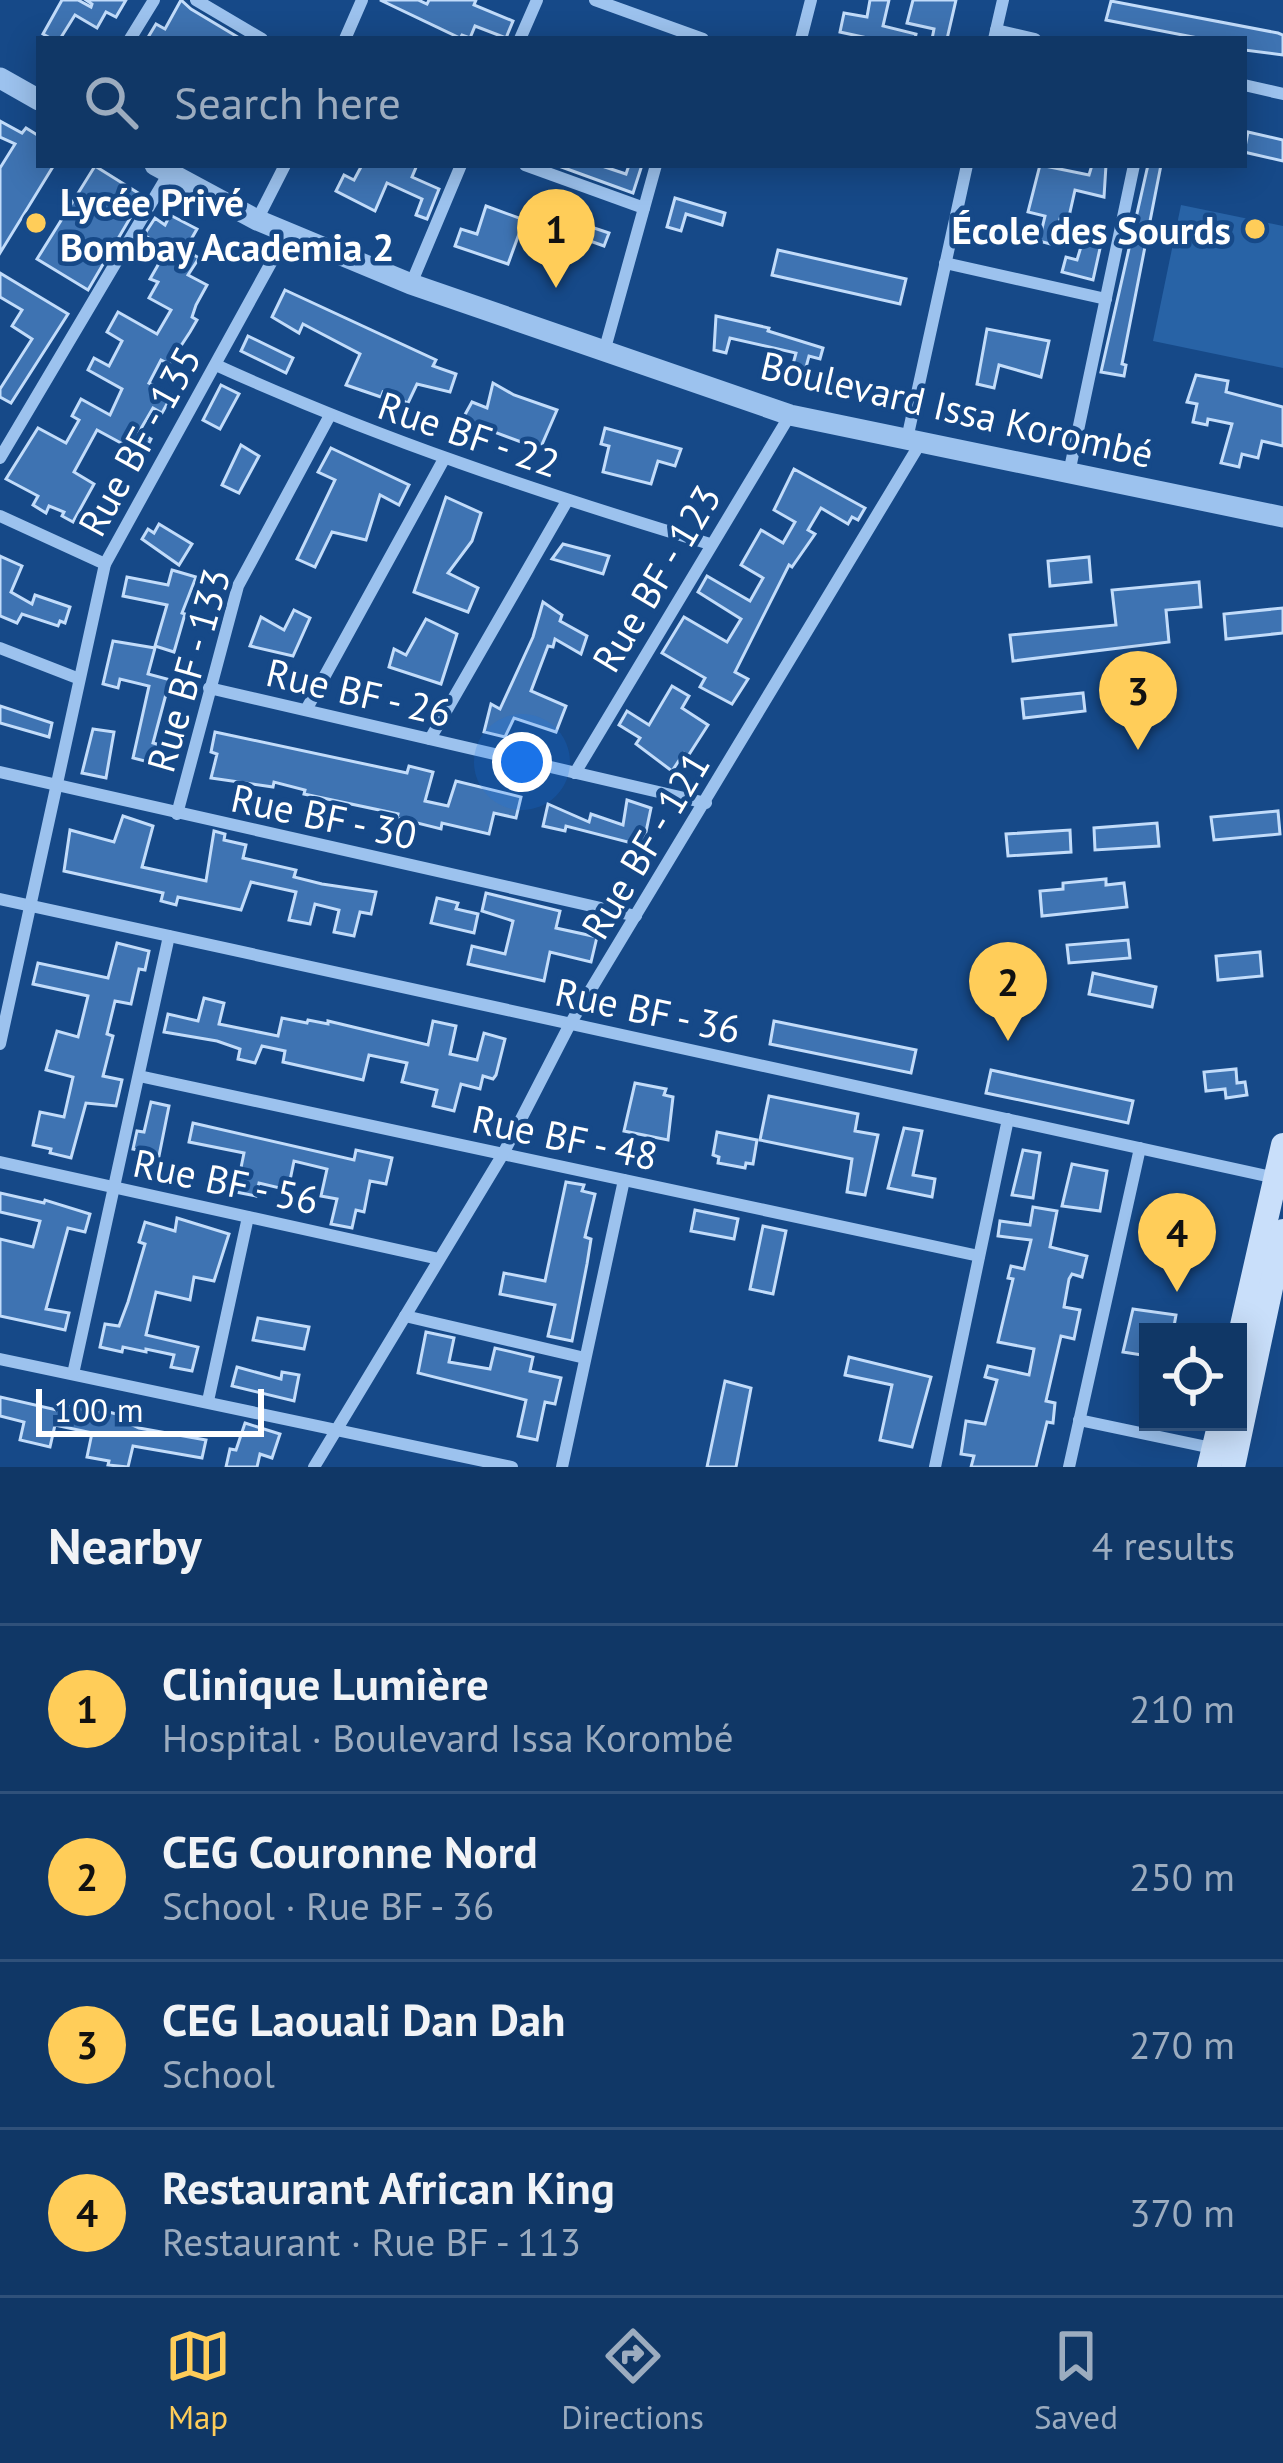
<!DOCTYPE html>
<html lang="en">
<head>
<meta charset="utf-8">
<style>
  body { margin:0; font-family:"PT Sans",sans-serif; background:#1e426f; color:#f1f3f6 }
  .controls { position:absolute; right:36px; bottom:36px; display:grid; overflow:hidden; border-radius:0px; box-shadow:0 6px 30px #0003 }
  .controls button { width:108px; height:108px; display:grid; place-items:center; padding:0; border:0; border-bottom:3px solid #30517a; background:#103766; color:#f1f3f6; font:60px sans-serif }
  .scale { position:absolute; left:36px; bottom:30px; width:228px; box-sizing:border-box; padding-left:12px; border:6px solid #fff; border-top:0; font-size:33px; line-height:42px; white-space:nowrap; color:#fff; -webkit-text-stroke:9px #164988; paint-order:stroke }
  .you { position:absolute; left:522px; top:762px; width:42px; height:42px; margin:-30px; border:9px solid #fff; border-radius:50%; background:#1a73e8; box-shadow:0 0 0 18px #1a73e833 }
  .badge { display:grid; place-items:center; width:78px; height:78px; border-radius:50%; background:#ffcd59; color:#111; font-size:39px; font-weight:700 }
  .pin { position:absolute; translate:-50% -99px; filter:drop-shadow(0 3px 6px #0008) }
  .pin::after { content:''; position:absolute; top:63px; width:42px; height:36px; background:inherit; clip-path:polygon(0 0,100% 0,50% 100%) }
  .list { margin:0; padding:0; list-style:none }
  h2 { display:flex; justify-content:space-between; align-items:center; height:156px; margin:0; padding:0 48px; font-size:51px }
  h2 small { font-size:39px; font-weight:400; color:#9cacbf }
  .list li { display:grid; grid-template-columns:78px 1fr auto; gap:36px; align-items:center; box-sizing:border-box; height:168px; padding:0 48px; border-top:3px solid #30517a }
  .list b { display:block; font-size:45px; white-space:nowrap }
  .list p { margin:0; font-size:39px; white-space:nowrap; color:#9cacbf }
  .list em { font-size:39px; font-style:normal; color:#9cacbf }
  .icon { flex:none; width:66px; height:66px; fill:none; stroke:currentColor; stroke-width:2; stroke-linecap:round; stroke-linejoin:round }
  .map { position:relative; flex:none; width:1283px; height:1467px; overflow:hidden }
  .search { position:absolute; background:#103766; box-shadow:0 6px 30px #0003; left:36px; right:36px; top:36px; height:132px; display:flex; align-items:center; gap:30px; box-sizing:border-box; padding:0 42px; border-radius:0px; color:#9cacbf; font-size:45px }
  .sheet { height:828px; background:#103766 }
  nav { display:flex; justify-content:space-around; align-items:center; box-sizing:border-box; height:168px; border-top:3px solid #30517a; background:#103766; font-size:33px; color:#9cacbf }
  nav a { display:grid; justify-items:center; gap:6px }
  nav .on { color:#ffcd59 }
  .map>svg:first-child { display:block }
  .grass { fill:#2863a6 }
  .building { fill:#3e73b2; stroke:#c2dcfa; stroke-width:3 }
  .lines { fill:none; stroke-linecap:round; stroke-linejoin:round }
  .minor { stroke:#9cc2ee; stroke-width:12 }
  .tertiary { stroke:#9cc2ee; stroke-width:21 }
  .secondary { stroke:#c9dffa; stroke-width:24 }
  .poi-dot { fill:#ffcd59; stroke:#164988; stroke-width:4.5 }
  .labels { text-anchor:middle; dominant-baseline:central; stroke-width:9; stroke-linejoin:round; paint-order:stroke }
  .poi-label { font-size:39px; font-weight:bold; fill:#fff; stroke:#164988; text-anchor:start }
  .street-label { font-size:39px; fill:#fff; stroke:#164988 }
</style>
</head>
<body>
<div class="map">
<svg width="1283" height="1467" viewBox="0 0 1283 1467">
  <rect width="100%" height="100%" fill="#164988"/>
  <polygon class="grass" points="1181,205 1283,226 1283,368 1153,341"/>
  <g class="building">
    <polygon points="62,0 78,0 91,7 92,4 86,0 126,0 116,17 106,12 97,28 75,15 60,39 52,39 43,34"/>
    <polygon points="181,0 191,9 241,39 147,39 156,24 165,29"/>
    <polygon points="380,0 418,0 427,4 429,0 476,0 474,5 513,21 506,38 475,26 470,38 462,35 460,38"/>
    <polygon points="870,0 889,0 883,26 916,34 915,39 872,39 840,32 844,13 867,17"/>
    <polygon points="913,0 956,0 947,39 932,39 934,29 907,23"/>
    <polygon points="1111,1 1278,33 1283,35 1283,55 1244,50 1244,39 1203,39 1106,20"/>
    <polygon points="0,121 22,133 26,128 39,136 39,165 54,165 0,253 0,168 15,144 0,137"/>
    <polygon points="1248,132 1283,140 1283,161 1244,152"/>
    <polygon points="362,165 417,165 412,177 439,189 427,219 416,215 422,199 387,183 375,211 336,191 344,175 354,180"/>
    <polygon points="556,165 599,165 626,174 629,165 642,165 633,193"/>
    <polygon points="1040,165 1089,175 1092,165 1106,165 1104,197 1075,190 1068,221 1060,219 1054,245 1039,241 1045,216 1028,212"/>
    <polygon points="1148,165 1161,165 1122,364 1126,365 1124,376 1101,372"/>
    <polygon points="95,166 143,196 88,290 37,259"/>
    <polygon points="675,198 725,213 722,225 686,214 681,231 667,227"/>
    <polygon points="486,206 541,226 536,240 519,234 508,264 455,246 461,229 477,234"/>
    <polygon points="549,207 584,219 582,224 609,233 604,246 543,224"/>
    <polygon points="170,215 197,229 185,250 199,258 188,275 207,285 196,305 192,317 197,320 190,332 169,364 161,360 149,383 172,395 162,413 153,408 139,432 151,439 143,455 97,430 74,472 94,484 73,522 62,516 64,512 49,506 46,513 33,505 38,496 6,479 38,428 66,443 79,420 72,416 81,399 110,415 122,389 88,370 94,358 109,366 122,341 107,332 118,312 157,334 171,310 149,298 158,282 150,279 162,258 149,250 155,242 144,235 155,218 165,225"/>
    <polygon points="1083,240 1101,244 1093,280 1062,272 1066,257 1077,260"/>
    <polygon points="778,250 906,279 900,304 772,275"/>
    <polygon points="0,273 68,314 11,403 0,397 0,389 32,339 12,326 22,310 0,297"/>
    <polygon points="285,290 436,360 433,366 456,374 450,392 417,384 408,403 383,392 381,397 346,385 360,354 303,324 299,333 272,317"/>
    <polygon points="716,316 769,328 768,331 823,348 820,359 809,356 805,371 792,368 796,353 730,338 726,353 714,350"/>
    <polygon points="987,329 1049,341 1041,377 999,365 994,388 977,384"/>
    <polygon points="248,336 293,358 286,373 241,351"/>
    <polygon points="1196,375 1228,381 1226,392 1283,407 1283,446 1262,441 1258,458 1242,454 1239,467 1221,463 1232,424 1208,419 1207,425 1193,422 1197,404 1187,402"/>
    <polygon points="493,383 514,395 557,410 540,449 462,420 472,402 487,408"/>
    <polygon points="221,385 239,394 220,429 203,420"/>
    <polygon points="605,428 681,449 675,466 658,461 651,484 603,472 609,446 601,444"/>
    <polygon points="241,445 259,456 239,493 222,485"/>
    <polygon points="331,448 409,485 399,505 380,495 366,540 332,532 315,567 297,559 335,480 318,472"/>
    <polygon points="794,469 865,508 858,520 852,517 848,524 821,508 808,530 815,534 792,567 789,565 735,672 748,679 732,704 700,687 705,678 662,653 684,617 727,642 741,619 698,592 707,576 750,601 763,578 741,565 761,530 783,543 795,522 774,510"/>
    <polygon points="446,497 481,513 472,541 448,573 478,588 468,612 414,592"/>
    <polygon points="159,524 192,544 179,565 142,539 148,529 154,533"/>
    <polygon points="563,544 609,556 603,574 552,559"/>
    <polygon points="0,556 22,566 11,592 32,604 35,595 70,607 65,623 60,621 58,626 22,614 17,623 0,616"/>
    <polygon points="1089,557 1091,582 1050,586 1048,561"/>
    <polygon points="172,570 196,577 182,613 185,614 174,652 155,646 167,605 123,596 127,577 168,585"/>
    <polygon points="1199,582 1201,607 1166,610 1169,642 1013,661 1010,635 1116,625 1112,590"/>
    <polygon points="543,602 562,615 560,621 587,636 581,654 555,639 553,647 548,646 531,691 566,706 556,732 514,718 505,737 484,732 491,704 500,709 533,637"/>
    <polygon points="1283,608 1283,633 1226,639 1224,614"/>
    <polygon points="294,610 310,618 293,656 250,646 261,617 284,630"/>
    <polygon points="426,619 457,634 441,684 389,667 394,649 406,655"/>
    <polygon points="113,641 155,648 148,674 182,683 180,694 167,691 165,698 153,743 164,746 160,765 133,758 149,686 120,679 118,688 103,684"/>
    <polygon points="672,686 689,696 682,708 708,725 688,756 684,753 672,771 636,744 640,738 619,725 627,711 649,725"/>
    <polygon points="1083,693 1085,711 1024,718 1022,699"/>
    <polygon points="0,706 52,723 49,737 0,723"/>
    <polygon points="93,729 114,732 106,778 82,773"/>
    <polygon points="215,732 407,773 409,766 433,772 425,801 448,806 456,781 521,797 516,818 494,813 489,834 442,823 441,829 397,818 398,814 304,794 305,790 274,782 273,787 211,778 217,754 211,752"/>
    <polygon points="627,800 651,808 643,846 566,826 565,831 543,826 548,804 589,822 591,814 623,825"/>
    <polygon points="1278,811 1280,834 1214,840 1211,817"/>
    <polygon points="123,816 153,826 142,867 206,881 214,831 225,834 224,840 246,845 243,858 296,870 294,877 322,884 376,892 371,914 360,912 354,936 334,932 339,910 315,904 310,924 289,920 296,892 251,882 241,910 178,897 176,905 161,901 163,893 64,871 70,830 114,842"/>
    <polygon points="1157,823 1159,846 1095,850 1094,828"/>
    <polygon points="1070,830 1071,852 1008,856 1006,834"/>
    <polygon points="1106,879 1106,885 1124,883 1127,907 1042,916 1040,891 1063,889 1063,883"/>
    <polygon points="486,893 560,911 556,928 597,937 591,962 550,952 544,981 468,964 472,946 505,954 513,921 482,911"/>
    <polygon points="437,898 458,903 456,909 478,914 474,933 431,923"/>
    <polygon points="1128,940 1130,958 1069,963 1067,945"/>
    <polygon points="117,943 149,951 145,970 139,969 131,1004 115,1001 107,1034 113,1036 103,1076 122,1080 116,1106 86,1103 71,1158 50,1153 51,1149 33,1145 40,1112 64,1117 73,1077 46,1070 57,1031 78,1037 88,996 33,984 38,963 108,978"/>
    <polygon points="1260,952 1262,976 1218,980 1216,956"/>
    <polygon points="1093,973 1156,987 1152,1007 1089,994"/>
    <polygon points="204,998 224,1003 219,1024 278,1036 282,1018 307,1023 308,1020 328,1024 328,1021 428,1045 433,1021 456,1026 450,1054 477,1060 484,1033 505,1039 496,1075 493,1079 483,1076 480,1089 461,1084 454,1111 433,1106 437,1090 402,1082 407,1063 369,1055 363,1080 283,1062 285,1051 262,1046 255,1063 238,1059 240,1049 217,1041 164,1032 168,1014 198,1021"/>
    <polygon points="774,1021 916,1050 911,1073 770,1044"/>
    <polygon points="1236,1069 1237,1083 1245,1082 1247,1095 1226,1098 1225,1089 1206,1091 1204,1072"/>
    <polygon points="991,1070 1133,1101 1128,1123 986,1093"/>
    <polygon points="635,1083 666,1089 664,1095 673,1097 668,1140 624,1131"/>
    <polygon points="769,1096 858,1114 855,1131 878,1135 865,1195 847,1192 852,1159 760,1140"/>
    <polygon points="151,1102 169,1106 158,1161 141,1157 143,1151 133,1149 137,1131 144,1132"/>
    <polygon points="193,1123 354,1160 356,1150 392,1158 386,1184 370,1181 364,1212 356,1210 352,1228 331,1224 337,1199 321,1196 327,1169 294,1161 288,1190 259,1183 256,1196 236,1192 244,1153 189,1142"/>
    <polygon points="904,1128 922,1131 913,1175 935,1179 932,1197 888,1188"/>
    <polygon points="717,1132 757,1140 753,1164 746,1163 745,1168 718,1163 719,1157 713,1155"/>
    <polygon points="1023,1150 1040,1153 1033,1198 1012,1195"/>
    <polygon points="1072,1164 1107,1171 1100,1211 1062,1206"/>
    <polygon points="566,1182 584,1185 582,1191 595,1194 585,1237 591,1239 587,1264 572,1341 548,1336 555,1305 500,1294 504,1273 545,1281"/>
    <polygon points="0,1193 44,1203 45,1200 90,1214 85,1232 68,1228 46,1309 69,1313 65,1330 0,1316 0,1239 33,1247 40,1221 0,1212"/>
    <polygon points="1033,1207 1057,1211 1050,1247 1087,1256 1082,1277 1072,1274 1069,1279 1064,1307 1080,1310 1074,1339 1061,1336 1046,1401 1055,1403 1053,1423 1047,1422 1036,1467 971,1467 974,1456 961,1454 966,1421 985,1424 997,1380 985,1377 988,1366 1029,1375 1034,1349 998,1342 1013,1279 1008,1278 1011,1266 1024,1269 1031,1240 998,1236 1000,1221 1030,1225"/>
    <polygon points="695,1210 738,1219 734,1239 691,1231"/>
    <polygon points="177,1218 229,1234 214,1281 194,1277 190,1300 156,1292 146,1335 198,1347 192,1371 171,1367 174,1355 146,1349 146,1352 123,1347 122,1352 100,1347 105,1324 119,1326 128,1302 145,1244 139,1242 145,1222 175,1231"/>
    <polygon points="763,1226 786,1231 773,1294 750,1289"/>
    <polygon points="1133,1309 1176,1315 1173,1332 1148,1332 1148,1356 1123,1352"/>
    <polygon points="258,1318 309,1327 304,1349 253,1340"/>
    <polygon points="426,1332 454,1338 449,1362 490,1369 495,1348 533,1357 530,1371 561,1378 555,1404 545,1402 537,1440 518,1436 526,1400 418,1373"/>
    <polygon points="849,1357 931,1377 912,1447 880,1440 892,1385 845,1375"/>
    <polygon points="237,1367 281,1379 282,1372 299,1375 294,1401 232,1386"/>
    <polygon points="725,1381 751,1388 736,1467 707,1467"/>
    <polygon points="0,1397 61,1411 62,1405 101,1413 101,1410 132,1418 130,1424 139,1428 206,1440 202,1458 133,1446 128,1467 108,1465 109,1461 87,1457 92,1433 55,1425 50,1447 20,1440 24,1422 0,1416"/>
    <polygon points="245,1423 280,1434 272,1458 260,1454 257,1467 226,1467 230,1449 236,1450"/>
  </g>
  <g class="lines">
    <g class="minor">
      <polyline points="196,0 262,39"/>
      <polyline points="595,0 703,39"/>
      <polyline points="996,30 1035,39"/>
      <polyline points="130,39 154,0"/>
      <polyline points="345,39 362,0"/>
      <polyline points="520,39 537,0"/>
      <polyline points="801,39 811,0"/>
      <polyline points="994,39 1003,0"/>
      <polyline points="1244,85 1283,94"/>
      <polyline points="525,165 644,208"/>
      <polyline points="257,220 285,165"/>
      <polyline points="945,263 1106,299"/>
      <polyline points="411,284 461,165"/>
      <polyline points="604,352 656,165"/>
      <path d="M 216,365 C 376,438 541,493 710,544"/>
      <polyline points="907,439 967,165"/>
      <polyline points="0,458 169,173"/>
      <polyline points="1069,473 1134,165"/>
      <polyline points="0,516 105,564"/>
      <polyline points="0,648 77,678"/>
      <polyline points="209,688 706,803"/>
      <polyline points="306,710 444,459"/>
      <polyline points="430,739 567,501"/>
      <polyline points="0,772 636,916"/>
      <polyline points="575,773 790,415"/>
      <polyline points="177,814 238,586 329,417"/>
      <polyline points="0,899 1276,1178"/>
      <polyline points="0,1044 105,564 288,232"/>
      <polyline points="139,1076 979,1256"/>
      <polyline points="0,1162 439,1259"/>
      <polyline points="405,1316 585,1358"/>
      <polyline points="0,1359 512,1467"/>
      <polyline points="73,1374 169,936"/>
      <polyline points="208,1401 248,1217"/>
      <polyline points="1079,1420 1212,1448"/>
      <polyline points="314,1467 503,1154 570,1024 921,442"/>
      <polyline points="562,1467 624,1180"/>
      <polyline points="935,1467 1008,1119"/>
      <polyline points="1069,1467 1140,1148"/>
    </g>
    <g class="tertiary">
      <polyline points="0,78 39,100"/>
      <polyline points="155,165 257,220 411,284 790,415 1283,517"/>
    </g>
    <g class="secondary">
      <polyline points="1238,1343 1283,1145"/>
      <polyline points="1209,1467 1220,1422"/>
      <polyline points="1233,1467 1283,1231"/>
    </g>
  </g>
  <g class="poi-dot">
    <circle cx="36" cy="223" r="12"/>
    <circle cx="1255" cy="229" r="12"/>
  </g>
  <g class="labels">
    <g class="poi-label">
      <text x="60" y="201">Lycée Privé<tspan x="60" dy="45">Bombay Academia 2</tspan></text>
      <text x="1231" y="229" text-anchor="end">École des Sourds</text>
    </g>
    <g class="street-label">
      <text transform="translate(957 409) rotate(13)">Boulevard Issa Korombé</text>
      <text transform="translate(469 434) rotate(19)">Rue BF - 22</text>
      <text transform="translate(139 441) rotate(-61)">Rue BF - 135</text>
      <text transform="translate(656 578) rotate(-59)">Rue BF - 123</text>
      <text transform="translate(188 670) rotate(-74)">Rue BF - 133</text>
      <text transform="translate(359 692) rotate(13)">Rue BF - 26</text>
      <text transform="translate(324 816) rotate(12)">Rue BF - 30</text>
      <text transform="translate(645 845) rotate(-59)">Rue BF - 121</text>
      <text transform="translate(648 1010) rotate(12)">Rue BF - 36</text>
      <text transform="translate(565 1137) rotate(12)">Rue BF - 48</text>
      <text transform="translate(226 1181) rotate(12)">Rue BF - 56</text>
    </g>
  </g>
</svg>
<div class="controls">
<button><svg class="icon" aria-label="locate" viewBox="0 0 24 24"><circle cx="12" cy="12" r="6"/><path d="M12 2v4M12 18v4M2 12h4M18 12h4"/></svg></button>
</div>
<div class="scale">100 m</div>
<div class="you"></div>
<div class="pin badge" style="left:556px;top:288px">1</div>
<div class="pin badge" style="left:1008px;top:1041px">2</div>
<div class="pin badge" style="left:1138px;top:750px">3</div>
<div class="pin badge" style="left:1177px;top:1292px">4</div>
<div class="search"><svg class="icon" aria-label="search" viewBox="0 0 24 24"><circle cx="10" cy="10" r="6"/><path d="M15 15l6 6"/></svg>Search here</div>
</div>
<section class="sheet">
<h2>Nearby<small>4 results</small></h2>
<ul class="list">
<li><span class="badge">1</span><div><b>Clinique Lumière</b><p>Hospital · Boulevard Issa Korombé</p></div><em>210 m</em></li>
<li><span class="badge">2</span><div><b>CEG Couronne Nord</b><p>School · Rue BF - 36</p></div><em>250 m</em></li>
<li><span class="badge">3</span><div><b>CEG Laouali Dan Dah</b><p>School</p></div><em>270 m</em></li>
<li><span class="badge">4</span><div><b>Restaurant African King</b><p>Restaurant · Rue BF - 113</p></div><em>370 m</em></li>
</ul>
</section>
<nav>
<a class="on"><svg class="icon" aria-label="map" viewBox="0 0 24 24"><path d="M3 6l6-2 6 2 6-2v14l-6 2-6-2-6 2zM9 4v14M15 6v14"/></svg>Map</a>
<a><svg class="icon" aria-label="directions" viewBox="0 0 24 24"><path d="M12 3l9 9-9 9-9-9zM9 14v-3h6M13 9l2 2-2 2"/></svg>Directions</a>
<a><svg class="icon" aria-label="saved" viewBox="0 0 24 24"><path d="M7 4h10v16l-5-4-5 4z"/></svg>Saved</a>
</nav>
</body>
</html>
